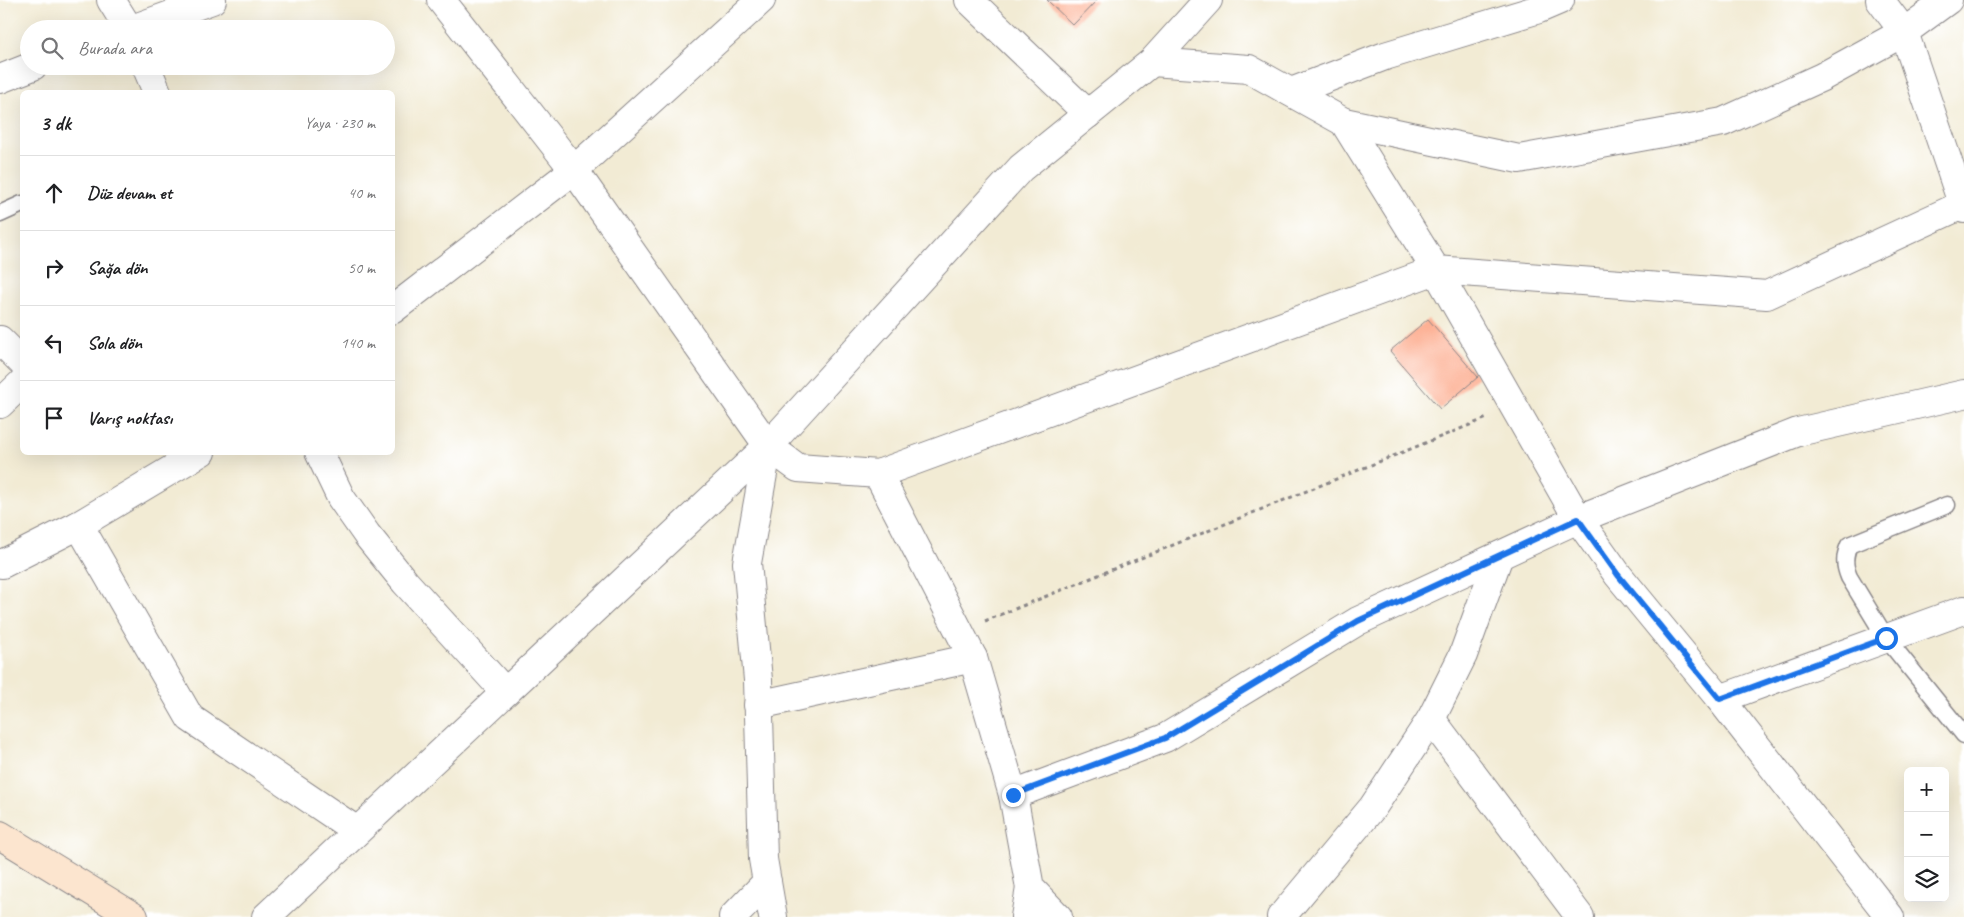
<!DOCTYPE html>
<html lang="tr">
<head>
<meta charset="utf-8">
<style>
  body { margin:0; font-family:Caveat,sans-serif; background:#f6f6f6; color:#202124 }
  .controls { position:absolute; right:15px; bottom:15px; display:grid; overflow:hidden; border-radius:8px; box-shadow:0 5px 20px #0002 }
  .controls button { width:45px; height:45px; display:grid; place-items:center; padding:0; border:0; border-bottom:1px solid #e0e0e0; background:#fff; color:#202124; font:25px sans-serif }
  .stop { position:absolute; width:15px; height:15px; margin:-11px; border:4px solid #1a73e8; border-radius:50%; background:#fff }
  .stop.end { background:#1a73e8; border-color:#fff; box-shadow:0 1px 5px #0008 }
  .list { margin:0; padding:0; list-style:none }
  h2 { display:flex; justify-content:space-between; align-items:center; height:65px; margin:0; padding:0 20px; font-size:21px }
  h2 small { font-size:16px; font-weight:400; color:#757577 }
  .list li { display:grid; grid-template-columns:32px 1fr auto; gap:15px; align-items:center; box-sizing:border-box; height:75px; padding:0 20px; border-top:1px solid #e0e0e0 }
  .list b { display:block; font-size:19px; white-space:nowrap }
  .list em { font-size:16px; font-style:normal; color:#757577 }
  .icon { flex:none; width:28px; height:28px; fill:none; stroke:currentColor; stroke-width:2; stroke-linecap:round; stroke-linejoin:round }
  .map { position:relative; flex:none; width:1964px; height:917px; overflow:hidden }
  .search { position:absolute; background:#fff; box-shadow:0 5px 20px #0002; left:20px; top:20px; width:375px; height:55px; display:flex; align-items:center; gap:12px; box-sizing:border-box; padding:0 18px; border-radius:28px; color:#757577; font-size:19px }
  .panel { position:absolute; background:#fff; box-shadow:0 5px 20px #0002; left:20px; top:90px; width:375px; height:365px; border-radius:8px }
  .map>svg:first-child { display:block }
  .building { fill:#fdac8e }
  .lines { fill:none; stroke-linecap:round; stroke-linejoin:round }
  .lane-casing { stroke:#8a8688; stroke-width:19 }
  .street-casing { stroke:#8a8688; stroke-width:30 }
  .secondary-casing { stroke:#8a8688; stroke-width:30 }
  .path { stroke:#8a8688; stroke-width:3; stroke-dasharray:4 4; stroke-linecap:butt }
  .lane { stroke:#fff; stroke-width:16 }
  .street { stroke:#fff; stroke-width:28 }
  .secondary { stroke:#fce5cf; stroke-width:28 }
  .route { stroke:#1a73e8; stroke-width:6 }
</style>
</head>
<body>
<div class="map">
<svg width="1964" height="917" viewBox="0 0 1964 917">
  <rect width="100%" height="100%" fill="#fff"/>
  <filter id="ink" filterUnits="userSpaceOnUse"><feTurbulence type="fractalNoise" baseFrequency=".02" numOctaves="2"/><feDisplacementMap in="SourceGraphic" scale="10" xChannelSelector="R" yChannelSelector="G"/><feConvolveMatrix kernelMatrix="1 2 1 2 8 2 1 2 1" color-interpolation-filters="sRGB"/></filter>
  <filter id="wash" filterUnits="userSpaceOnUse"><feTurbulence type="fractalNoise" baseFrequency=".0096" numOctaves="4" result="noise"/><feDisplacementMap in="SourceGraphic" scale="20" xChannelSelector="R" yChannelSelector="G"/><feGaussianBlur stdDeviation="1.12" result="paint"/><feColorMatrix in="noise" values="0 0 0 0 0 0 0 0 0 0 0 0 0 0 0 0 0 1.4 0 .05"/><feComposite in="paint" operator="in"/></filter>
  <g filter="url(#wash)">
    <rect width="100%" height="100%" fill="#f2ebd4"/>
    <g id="blocks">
      <g class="building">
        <polygon points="1047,0 1097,0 1073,25"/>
        <polygon points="1428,319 1478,377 1440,409 1390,351"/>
      </g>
    </g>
  </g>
  <g filter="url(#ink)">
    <use href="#blocks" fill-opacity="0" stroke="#8a8688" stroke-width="1"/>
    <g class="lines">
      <defs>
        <g id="lane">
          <polyline points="0,214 22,204"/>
          <path d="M 1947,505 L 1849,545 C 1844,557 1844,565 1849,577 L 1886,638 L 1964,735"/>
        </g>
        <g id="street">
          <polyline points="111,0 129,29"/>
          <polyline points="441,0 574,170 768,446 798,468 878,474 1436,270 1767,295 1964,204"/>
          <polyline points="969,0 1088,114"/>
          <polyline points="1880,0 1904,32 1964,209"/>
          <polyline points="132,29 212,0"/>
          <polyline points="1152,62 1249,69 1344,122 1436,270 1578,519 1618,575 1720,699 1890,917"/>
          <polyline points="146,66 157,92"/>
          <polyline points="0,79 33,66"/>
          <polyline points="1291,92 1385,56 1539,9 1560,0"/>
          <polyline points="1344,122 1519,159 1723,122 1822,77 1904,32 1948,0"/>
          <polyline points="392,310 574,170 761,0"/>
          <polyline points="0,340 22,362"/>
          <polyline points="0,404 22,383"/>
          <polyline points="768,446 747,563 758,680 763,859 773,917"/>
          <polyline points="319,452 341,498 367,535 405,582 505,692"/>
          <polyline points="878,474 973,658 1013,795 1030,888 1058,917"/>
          <polyline points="79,525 190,718 357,831"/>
          <polyline points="0,563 2,564 79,525 201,452"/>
          <polyline points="1720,699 1964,610"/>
          <polyline points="758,705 973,658"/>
          <polyline points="1431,719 1580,917"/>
          <polyline points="1013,795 1165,738 1358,621 1578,519 1798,432 1964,394"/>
          <polyline points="266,917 768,446 1021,168 1152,62 1208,0"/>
          <polyline points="733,917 767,882"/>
          <polyline points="1025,917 1030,888"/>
          <polyline points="1281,917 1373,807 1431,719 1463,655 1499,556"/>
        </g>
        <polyline id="secondary" points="0,835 134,917"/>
      </defs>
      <use href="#lane" class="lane-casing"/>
      <use href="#street" class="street-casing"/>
      <use href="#secondary" class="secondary-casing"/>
      <polyline class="path" points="985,621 1487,418"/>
      <use href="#lane" class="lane"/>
      <use href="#street" class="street"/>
      <use href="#secondary" class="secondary"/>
    </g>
  </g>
  <g class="lines" filter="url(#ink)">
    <polyline class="route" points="1013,795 1165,738 1358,621 1578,519 1618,575 1720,699 1886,638"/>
  </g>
</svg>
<div class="controls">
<button>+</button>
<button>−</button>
<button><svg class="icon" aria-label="layers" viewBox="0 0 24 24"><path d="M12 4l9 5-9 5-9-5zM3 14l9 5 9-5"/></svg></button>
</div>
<div class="stop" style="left:1886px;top:638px"></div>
<div class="stop end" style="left:1013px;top:795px"></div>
<div class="search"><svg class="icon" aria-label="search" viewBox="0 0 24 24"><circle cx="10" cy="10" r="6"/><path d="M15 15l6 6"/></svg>Burada ara</div>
<section class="panel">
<h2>3 dk<small>Yaya · 230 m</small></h2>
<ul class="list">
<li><svg class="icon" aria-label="ahead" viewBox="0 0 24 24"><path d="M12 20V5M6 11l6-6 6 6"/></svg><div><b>Düz devam et</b></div><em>40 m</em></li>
<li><svg class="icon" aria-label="right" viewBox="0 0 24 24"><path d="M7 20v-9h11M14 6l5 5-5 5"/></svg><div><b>Sağa dön</b></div><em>50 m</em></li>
<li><svg class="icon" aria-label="left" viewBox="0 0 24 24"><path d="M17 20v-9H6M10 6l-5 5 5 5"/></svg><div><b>Sola dön</b></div><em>140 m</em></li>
<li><svg class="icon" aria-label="arrive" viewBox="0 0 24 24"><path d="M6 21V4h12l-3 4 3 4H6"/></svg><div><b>Varış noktası</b></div></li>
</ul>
</section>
</div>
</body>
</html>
